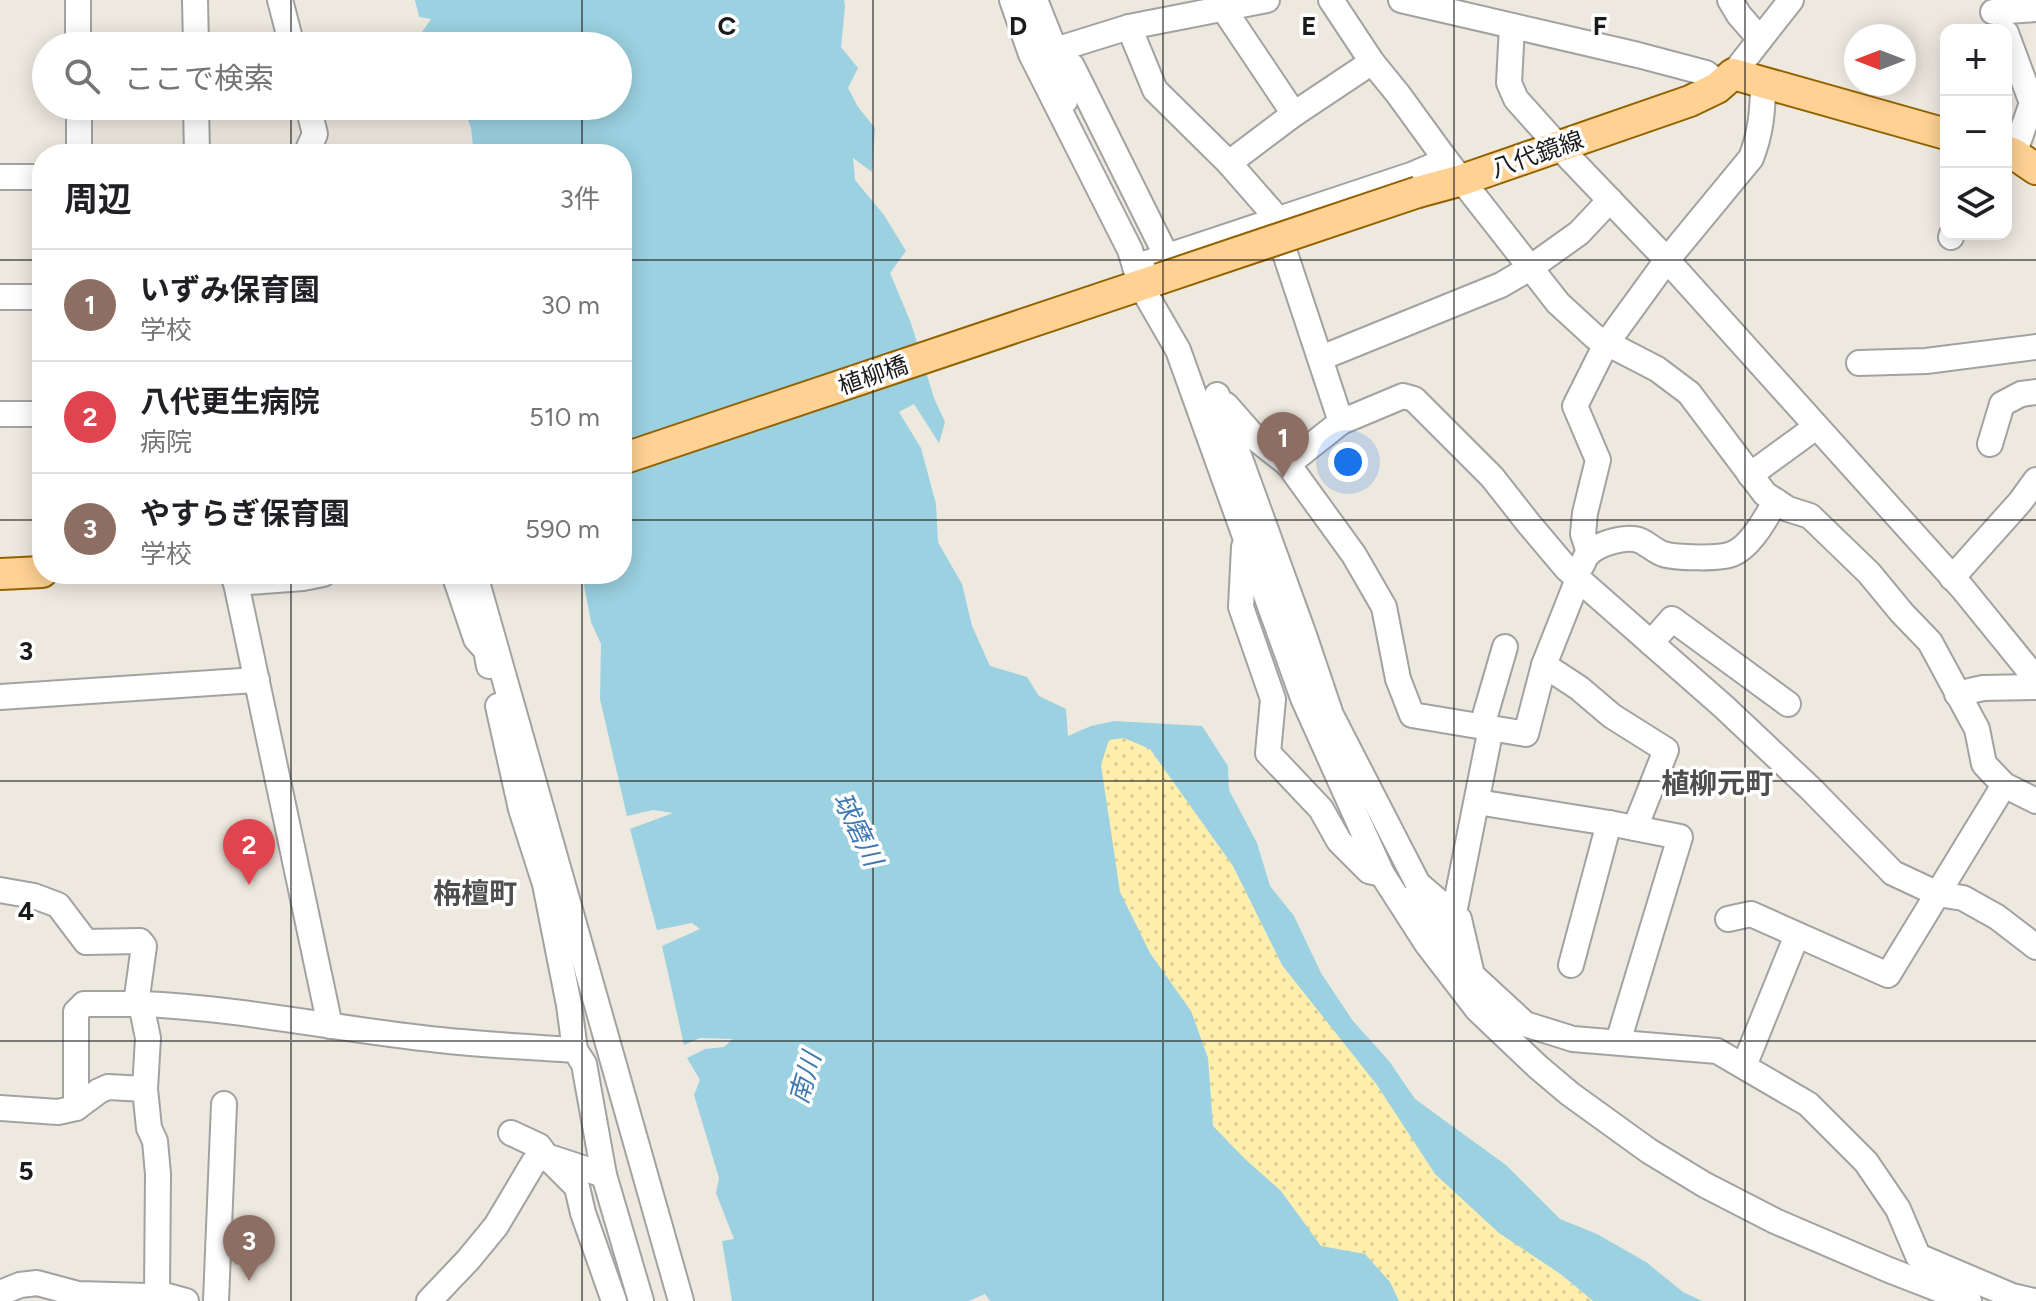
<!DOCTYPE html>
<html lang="ja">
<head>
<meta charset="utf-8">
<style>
  body { margin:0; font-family:Figtree,"Noto Sans JP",sans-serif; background:#f2f2f2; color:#202124 }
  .controls { position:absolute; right:24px; top:24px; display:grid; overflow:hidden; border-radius:16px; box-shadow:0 4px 20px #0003 }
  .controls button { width:72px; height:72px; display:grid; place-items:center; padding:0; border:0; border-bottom:2px solid #e0e0e0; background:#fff; color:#202124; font:40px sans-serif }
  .compass { position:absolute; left:1844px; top:24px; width:72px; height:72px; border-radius:50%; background:#fff; box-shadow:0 4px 20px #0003; rotate:270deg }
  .you { position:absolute; left:1348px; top:462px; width:28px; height:28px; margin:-20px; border:6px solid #fff; border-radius:50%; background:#1a73e8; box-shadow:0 0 0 12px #1a73e833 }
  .badge { display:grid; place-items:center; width:52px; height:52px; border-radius:50%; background:#c60000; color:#fff; font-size:26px; font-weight:700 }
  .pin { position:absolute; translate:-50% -66px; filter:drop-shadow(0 2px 4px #0008) }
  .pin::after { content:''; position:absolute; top:42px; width:28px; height:24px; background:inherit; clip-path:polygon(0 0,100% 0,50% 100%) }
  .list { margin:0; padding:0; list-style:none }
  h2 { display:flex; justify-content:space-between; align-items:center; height:104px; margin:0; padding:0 32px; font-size:34px }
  h2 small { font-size:26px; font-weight:400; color:#757577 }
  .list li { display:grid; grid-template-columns:52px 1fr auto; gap:24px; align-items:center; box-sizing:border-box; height:112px; padding:0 32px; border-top:2px solid #e0e0e0 }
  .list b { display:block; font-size:30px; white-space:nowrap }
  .list p { margin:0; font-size:26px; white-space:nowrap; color:#757577 }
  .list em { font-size:26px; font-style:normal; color:#757577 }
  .icon { flex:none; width:44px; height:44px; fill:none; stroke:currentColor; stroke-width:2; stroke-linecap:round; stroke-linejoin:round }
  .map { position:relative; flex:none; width:2036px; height:1301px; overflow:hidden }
  .search { position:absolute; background:#fff; box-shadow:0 4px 20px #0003; left:32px; top:32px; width:600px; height:88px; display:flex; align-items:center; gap:20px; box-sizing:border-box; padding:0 28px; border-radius:44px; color:#757577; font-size:30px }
  .panel { position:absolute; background:#fff; box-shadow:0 4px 20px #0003; left:32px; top:144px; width:600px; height:440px; border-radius:32px }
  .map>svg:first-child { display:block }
  .sand { fill:url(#sand-dots) }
  .water { fill:#9bd1e1 }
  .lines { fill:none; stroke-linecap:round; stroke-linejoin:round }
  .minor-casing { stroke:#a2a2a2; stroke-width:28 }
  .major-casing { stroke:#926200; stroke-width:34 }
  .minor { stroke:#fff; stroke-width:24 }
  .major { stroke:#ffd193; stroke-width:30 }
  .major-bridge-casing { stroke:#926200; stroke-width:34; stroke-linecap:butt }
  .major-bridge { stroke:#ffd193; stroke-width:30 }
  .grid { fill:none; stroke:#1b1b1b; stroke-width:2; stroke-opacity:0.55 }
  .labels { text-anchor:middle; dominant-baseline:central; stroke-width:7; stroke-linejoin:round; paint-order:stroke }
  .street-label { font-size:24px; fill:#1b1b1b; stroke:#fff }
  .water-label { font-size:26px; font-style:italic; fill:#3f79b3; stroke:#fff }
  .quarter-label { font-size:28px; font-weight:bold; fill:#4e4e4e; stroke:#fff }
  .grid-label { font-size:26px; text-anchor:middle; font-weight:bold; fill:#1b1b1b; stroke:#fff; stroke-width:7; stroke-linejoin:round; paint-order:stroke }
</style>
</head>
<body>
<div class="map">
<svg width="2036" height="1301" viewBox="0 0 2036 1301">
  <defs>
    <pattern id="sand-dots" width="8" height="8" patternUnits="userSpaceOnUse" patternTransform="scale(2)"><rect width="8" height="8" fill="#ffeeac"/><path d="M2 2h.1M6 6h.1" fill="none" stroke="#dacc93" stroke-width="1.8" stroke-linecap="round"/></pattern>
  </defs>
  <rect width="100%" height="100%" fill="#eee9df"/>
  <polygon class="sand" points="1124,738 1150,749 1233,866 1282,965 1377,1085 1435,1174 1593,1301 1399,1301 1390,1282 1365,1254 1321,1246 1281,1191 1245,1159 1213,1126 1208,1058 1191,1011 1150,953 1120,892 1101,765 1109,739"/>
  <polygon class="water" points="415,0 844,0 845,6 841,47 858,68 848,88 858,107 875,128 872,172 853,158 855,180 884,215 906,251 890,273 911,323 934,398 945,422 939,443 914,404 899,412 921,448 936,504 938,542 962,584 972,626 990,666 1027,677 1039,696 1066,709 1068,736 1091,726 1114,721 1202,726 1228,766 1229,790 1257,843 1270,886 1294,916 1321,973 1353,1021 1389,1061 1415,1099 1506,1165 1560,1219 1597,1234 1646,1262 1683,1292 1702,1301 1593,1301 1562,1275 1499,1233 1435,1174 1377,1085 1282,965 1233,866 1150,749 1124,738 1109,740 1101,765 1120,892 1150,953 1191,1011 1208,1058 1213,1126 1245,1159 1281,1191 1321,1246 1365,1254 1390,1282 1399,1301 990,1301 985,1294 969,1301 732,1301 722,1241 734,1239 716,1193 719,1178 694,1095 700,1080 687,1058 705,1049 724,1047 733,1039 700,1038 684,1045 662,946 700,929 692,923 657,930 630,829 673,813 653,810 627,816 600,699 601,644 591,622 582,574 622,574 622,154 474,154 471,128 463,106 618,106 618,46 427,46 422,32 431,19 419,17"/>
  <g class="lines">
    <defs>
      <g id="minor">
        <polyline points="78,0 78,46"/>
        <polyline points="195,0 196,46"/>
        <polyline points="280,0 292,46"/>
        <polyline points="1012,0 1031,54 1130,250 1141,286 1178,350 1303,698 1382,874 1427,944 1477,1009 1538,1067 1570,1094 1649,1151 1705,1185 1775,1221 1889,1270 1969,1301"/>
        <polyline points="1035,0 1055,50 1072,66 1167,257"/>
        <polyline points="1331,0 1372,62 1398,94 1446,160 1558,303 1595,337 1657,369 1689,393 1765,494 1788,509 1810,516 1869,573 1902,613 1930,642 1977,729 1984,764 2004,785 2036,801"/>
        <polyline points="1401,0 1638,55 1706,73 1714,79 1717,88"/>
        <polyline points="1730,0 1739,15 1760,39"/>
        <polyline points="1223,8 1294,114"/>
        <polyline points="1993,12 2036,9"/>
        <polyline points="1512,26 1509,83 1516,99 1559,147 1667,260 1963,589 2036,679"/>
        <polyline points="1129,27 1155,90 1229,163 1271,211 1341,422"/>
        <polyline points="2006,33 2032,103 2014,154"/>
        <polyline points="1733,74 1791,0"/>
        <polyline points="1065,101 1055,50 1129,27 1267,0"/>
        <polyline points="79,106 79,154"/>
        <polyline points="196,106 197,154"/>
        <polyline points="306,154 315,134 308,106"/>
        <polyline points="1229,163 1294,114 1372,62"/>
        <polyline points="0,177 42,177"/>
        <polyline points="1951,237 1952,234"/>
        <polyline points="1135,267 1411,175 1446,160"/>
        <polyline points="0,297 42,297"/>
        <polyline points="1321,358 1501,285 1530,268 1579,233 1610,200"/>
        <polyline points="1859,363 1926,361 2036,347"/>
        <polyline points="1217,395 1304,635 1331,715 1418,884 1459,919 1472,975 1525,1024 1573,1039 1717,1051 1808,1104 1866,1162 1898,1209 1918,1256 2012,1296 2034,1301"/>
        <polyline points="1226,405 1255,438 1288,464 1341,422 1403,396 1414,399 1492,477 1529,524 1567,569 1724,707 1812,790 1893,873 1938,894 1963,898 1997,917 2036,947"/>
        <polyline points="0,414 42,414"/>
        <polyline points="1990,444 2002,404 2021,394 2036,392"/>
        <polyline points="1288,464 1354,555 1384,607 1398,679 1412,715 1526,734 1544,665 1578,579"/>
        <polyline points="1750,475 1816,427"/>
        <polyline points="1244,547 1241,607 1273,699 1268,753 1321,809 1339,841 1369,871 1382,874"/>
        <path d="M 1589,553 L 1583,534 L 1585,513 L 1598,460 L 1575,406 L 1606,344 L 1667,260 L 1751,158 C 1761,133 1763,109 1763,82"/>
        <path d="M 1582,565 C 1584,561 1585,557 1588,554 C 1599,543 1627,535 1641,541 C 1649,545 1655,551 1663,554 C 1676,558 1720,559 1732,554 C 1751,547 1766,517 1776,501"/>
        <polyline points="232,574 236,583 330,1026"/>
        <polyline points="454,574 476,639 486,650 489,666"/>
        <polyline points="476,574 479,589 681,1301"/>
        <polyline points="1952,578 2020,502 2036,480"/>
        <polyline points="236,583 303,578 323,574"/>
        <polyline points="1651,643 1672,619 1788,704"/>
        <polyline points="1544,665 1579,688 1612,716 1666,750 1635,828"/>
        <polyline points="1957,694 1983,688 2036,687"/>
        <polyline points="0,697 257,680"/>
        <polyline points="498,706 521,809 545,884 569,1005 575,1050"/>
        <polyline points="1482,726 1505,647"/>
        <polyline points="1477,802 1609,823 1680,837 1618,1042"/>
        <polyline points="0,890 34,896 58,905 86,942 140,941 144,946 136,1004 141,1004 148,1038 145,1089 149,1128 155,1141 158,1174 157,1293"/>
        <polyline points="1415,896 1466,967"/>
        <polyline points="1454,913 1491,728"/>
        <polyline points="1728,919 1751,914 1888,975 2004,785"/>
        <polyline points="1571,965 1609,823"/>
        <path d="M 141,1004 C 242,1008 340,1030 440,1040 C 485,1045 530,1047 575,1050 L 584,1064 L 604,1175 L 641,1301"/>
        <polyline points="1744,1066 1797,935"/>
        <polyline points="0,1108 58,1112 76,1108 99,1091 108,1087 145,1089"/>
        <polyline points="76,1108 76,1012 84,1004 136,1004"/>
        <polyline points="511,1133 539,1146 546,1156 604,1175"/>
        <polyline points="0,1293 20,1285 37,1283 78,1294 147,1296 157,1293 186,1301"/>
        <polyline points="216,1301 224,1104"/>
        <polyline points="429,1301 468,1260 496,1226 534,1162 546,1156 577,1187 583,1213 614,1301"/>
      </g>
      <g id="major">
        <polyline points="2006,151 2014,154 2036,169"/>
        <polyline points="1418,192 1462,180 1690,101 1717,88 1733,74 1946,134"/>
        <polyline points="622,459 1159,279"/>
        <polyline points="0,574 42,572"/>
      </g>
    </defs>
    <use href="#minor" class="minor-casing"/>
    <use href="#major" class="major-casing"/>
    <use href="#minor" class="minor"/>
    <use href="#major" class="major"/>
    <defs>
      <polyline id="major-bridge" points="1159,279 1418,192"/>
    </defs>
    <use href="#major-bridge" class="major-bridge-casing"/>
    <use href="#major-bridge" class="major-bridge"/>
  </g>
  <path class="grid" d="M 291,0 L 291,46M 582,0 L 582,46M 873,0 L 873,1301M 1163,0 L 1163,1301M 1454,0 L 1454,1301M 1745,0 L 1745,1301M 291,106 L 291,154M 582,106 L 582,154M 0,260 L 42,260M 622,260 L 2036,260M 0,520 L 42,520M 622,520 L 2036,520M 291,574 L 291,1301M 582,574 L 582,1301M 0,781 L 2036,781M 0,1041 L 2036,1041"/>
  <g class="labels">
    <g class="street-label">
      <text transform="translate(1537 154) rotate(-19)">八代鏡線</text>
      <text transform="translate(873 375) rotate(-19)">植柳橋</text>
    </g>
    <g class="water-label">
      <text transform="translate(858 829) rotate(64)">球磨川</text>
      <text transform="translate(805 1078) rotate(-74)">南川</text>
    </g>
    <g class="quarter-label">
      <text x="1717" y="783">植柳元町</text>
      <text x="475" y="893">栴檀町</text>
    </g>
  </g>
  <g class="grid-label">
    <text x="727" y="35">C</text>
    <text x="1018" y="35">D</text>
    <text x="1309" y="35">E</text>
    <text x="1600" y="35">F</text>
    <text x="26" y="660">3</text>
    <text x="26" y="920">4</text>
    <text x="26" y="1180">5</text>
  </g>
</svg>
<div class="controls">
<button>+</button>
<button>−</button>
<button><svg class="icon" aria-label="layers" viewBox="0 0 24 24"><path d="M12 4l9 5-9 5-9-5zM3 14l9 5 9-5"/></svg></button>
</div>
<svg class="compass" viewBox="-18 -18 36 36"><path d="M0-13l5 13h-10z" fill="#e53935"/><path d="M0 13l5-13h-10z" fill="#757577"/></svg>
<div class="you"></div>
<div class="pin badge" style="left:1283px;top:478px;background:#8d6e63">1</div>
<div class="pin badge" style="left:249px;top:885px;background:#e0444e">2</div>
<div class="pin badge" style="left:249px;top:1281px;background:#8d6e63">3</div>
<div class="search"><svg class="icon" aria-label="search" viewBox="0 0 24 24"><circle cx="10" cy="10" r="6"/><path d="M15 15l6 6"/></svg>ここで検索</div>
<section class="panel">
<h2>周辺<small>3件</small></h2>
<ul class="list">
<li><span class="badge" style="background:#8d6e63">1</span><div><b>いずみ保育園</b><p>学校</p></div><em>30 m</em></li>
<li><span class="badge" style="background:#e0444e">2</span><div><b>八代更生病院</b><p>病院</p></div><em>510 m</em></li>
<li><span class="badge" style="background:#8d6e63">3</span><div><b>やすらぎ保育園</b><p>学校</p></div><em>590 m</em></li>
</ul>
</section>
</div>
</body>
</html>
